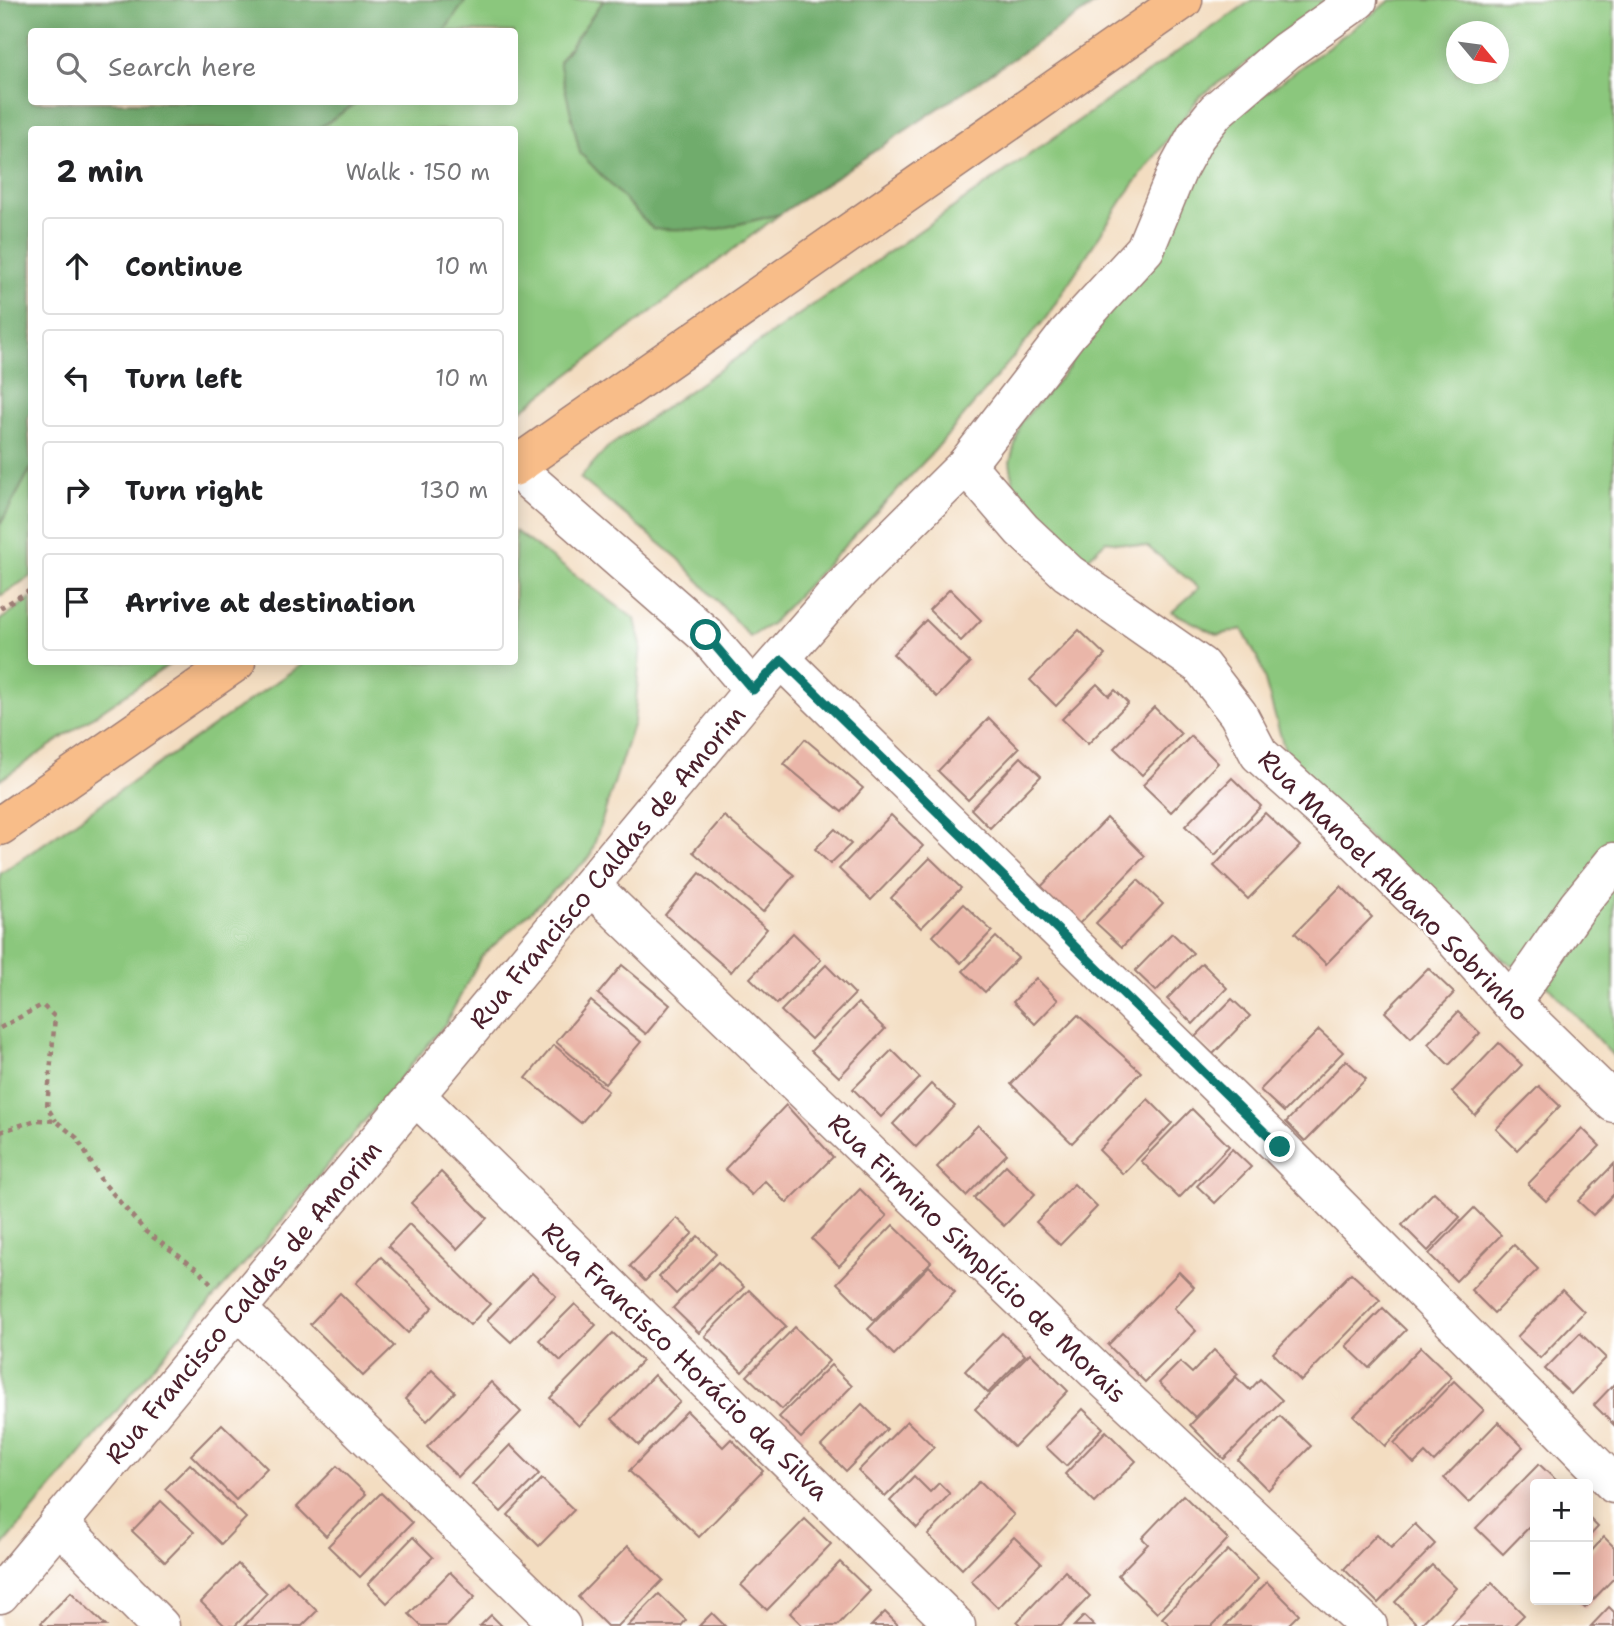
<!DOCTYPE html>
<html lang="en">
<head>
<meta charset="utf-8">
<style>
  body { margin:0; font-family:"Shantell Sans",sans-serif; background:#f6f6f6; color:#202124 }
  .controls { position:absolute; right:21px; bottom:21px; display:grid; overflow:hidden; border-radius:7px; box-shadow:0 4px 18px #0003 }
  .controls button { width:63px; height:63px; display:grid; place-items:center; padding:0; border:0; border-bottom:2px solid #e0e0e0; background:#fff; color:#202124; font:35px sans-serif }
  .compass { position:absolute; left:1446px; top:21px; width:63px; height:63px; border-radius:50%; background:#fff; box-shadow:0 4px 18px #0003; rotate:119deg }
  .stop { position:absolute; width:21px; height:21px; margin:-16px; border:5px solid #0f766e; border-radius:50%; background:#fff }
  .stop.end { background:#0f766e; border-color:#fff; box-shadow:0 2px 7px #0008 }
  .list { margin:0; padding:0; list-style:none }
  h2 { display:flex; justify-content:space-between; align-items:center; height:91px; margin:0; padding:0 28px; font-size:30px }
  h2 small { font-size:23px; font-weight:400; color:#757577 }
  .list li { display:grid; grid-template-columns:46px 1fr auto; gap:21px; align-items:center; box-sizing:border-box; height:98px; margin:0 14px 14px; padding:0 14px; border:2px solid #e0e0e0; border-radius:7px }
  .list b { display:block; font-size:26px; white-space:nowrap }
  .list em { font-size:23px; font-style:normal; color:#757577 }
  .icon { flex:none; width:38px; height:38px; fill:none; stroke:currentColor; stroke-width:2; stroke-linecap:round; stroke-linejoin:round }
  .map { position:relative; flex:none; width:1614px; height:1626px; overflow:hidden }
  .search { position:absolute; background:#fff; box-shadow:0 4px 18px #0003; left:28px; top:28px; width:490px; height:77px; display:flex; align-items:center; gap:18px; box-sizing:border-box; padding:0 24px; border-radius:7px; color:#757577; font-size:26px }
  .panel { position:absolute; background:#fff; box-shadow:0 4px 18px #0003; left:28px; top:126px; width:490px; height:539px; border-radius:7px }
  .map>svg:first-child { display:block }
  .green { fill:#8bc77d; stroke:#6a7354; stroke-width:2; fill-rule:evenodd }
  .forest { fill:#70ac6c; stroke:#5d664c; stroke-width:2 }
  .building { fill:#eab6a9 }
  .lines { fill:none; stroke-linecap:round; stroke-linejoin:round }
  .minor-casing { stroke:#9e7e76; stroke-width:41 }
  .trunk-casing { stroke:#9e7e76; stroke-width:41 }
  .path { stroke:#9e7e76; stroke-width:4.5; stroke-dasharray:5 5; stroke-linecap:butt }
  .minor { stroke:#fff; stroke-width:38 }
  .trunk { stroke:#f8bd89; stroke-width:38 }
  .route { stroke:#0f766e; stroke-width:9 }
  .labels { text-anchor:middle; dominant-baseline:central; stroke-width:6; stroke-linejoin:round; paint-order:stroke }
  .street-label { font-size:26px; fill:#4a1f2b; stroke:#fff }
</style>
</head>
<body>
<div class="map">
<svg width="1614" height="1626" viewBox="0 0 1614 1626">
  <rect width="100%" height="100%" fill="#fff"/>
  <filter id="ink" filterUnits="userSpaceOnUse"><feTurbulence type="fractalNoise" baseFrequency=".0143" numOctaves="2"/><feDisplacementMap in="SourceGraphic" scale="14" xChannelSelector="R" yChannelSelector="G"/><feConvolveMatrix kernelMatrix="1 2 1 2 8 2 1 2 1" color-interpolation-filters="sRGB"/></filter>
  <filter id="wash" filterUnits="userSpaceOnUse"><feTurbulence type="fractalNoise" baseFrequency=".00686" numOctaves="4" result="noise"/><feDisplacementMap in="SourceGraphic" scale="28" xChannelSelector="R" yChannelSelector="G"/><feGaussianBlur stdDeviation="1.57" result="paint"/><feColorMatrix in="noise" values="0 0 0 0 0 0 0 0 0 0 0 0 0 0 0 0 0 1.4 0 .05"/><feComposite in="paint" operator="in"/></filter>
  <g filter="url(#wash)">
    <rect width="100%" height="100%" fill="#f3ddc1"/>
    <g class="green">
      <polygon points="466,0 604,0 559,62 714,230 780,214 515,415 514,130 317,130 358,102 514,102 514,32 444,31"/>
      <polygon points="1252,0 1335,0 1200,96 1123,199 1046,318 935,450 771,624 750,637 679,559 580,478 607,448"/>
      <path d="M 1391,0 L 1614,0 L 1614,1057 L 1550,988 L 1504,960 L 1333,805 L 1284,748 L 1260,663 L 1242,629 L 1218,635 L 1172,612 L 1199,588 L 1148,547 L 1106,541 L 1085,561 L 1015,495 L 1010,462 L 1021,422 L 1068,369 L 1084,333 L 1232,118 ZM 1456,32 L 1498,32 L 1498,74 L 1456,74 Z"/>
      <polygon points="31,468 31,576 0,596 0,525"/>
      <polygon points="515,531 635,619 641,645 634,722 590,857 481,957 446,1023 263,1243 196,1317 0,1549 0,874 305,662 514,662"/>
      <polygon points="31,598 32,662 173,662 0,780 0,620"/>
    </g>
    <g class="forest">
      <polygon points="0,0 466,0 444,31 32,32 32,102 358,102 317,129 32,130 32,405 28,420 31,468 0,525"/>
      <polygon points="604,0 1101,0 780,214 714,230 653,229 580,153 559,62"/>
    </g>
    <g id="blocks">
      <g class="building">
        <polygon points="950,589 981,620 961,641 929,610"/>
        <polygon points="926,620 970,663 937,697 893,654"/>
        <polygon points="1079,630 1105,655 1056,706 1030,680"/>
        <polygon points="1097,684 1109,696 1115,690 1128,703 1088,744 1062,719"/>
        <polygon points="1154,707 1181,734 1142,775 1114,748"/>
        <polygon points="989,718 1019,748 968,800 938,771"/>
        <polygon points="1191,736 1218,763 1171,812 1143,785"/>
        <polygon points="805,739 863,788 842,812 784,764"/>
        <polygon points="1021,757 1041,776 990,828 971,809"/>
        <polygon points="1232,778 1261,806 1215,855 1185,826"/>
        <polygon points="1265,813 1300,846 1248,899 1214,866"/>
        <polygon points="891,815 923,846 871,900 839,869"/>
        <polygon points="724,816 794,875 763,912 693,852"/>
        <polygon points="1107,818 1145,856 1073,930 1035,893"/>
        <polygon points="835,829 851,844 830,864 815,849"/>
        <polygon points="930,858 961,888 921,928 891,898"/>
        <polygon points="700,873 767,929 731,972 665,915"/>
        <polygon points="1138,880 1163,904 1122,947 1096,923"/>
        <polygon points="1341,886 1372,917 1326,964 1295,933"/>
        <polygon points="963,904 992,931 961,963 933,936"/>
        <polygon points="793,933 821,960 777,1004 750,978"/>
        <polygon points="1172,933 1193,953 1156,991 1135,971"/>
        <polygon points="996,937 1018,958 985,992 963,971"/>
        <polygon points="1202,963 1227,988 1193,1024 1167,999"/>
        <polygon points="622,965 670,1005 646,1034 598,994"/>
        <polygon points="826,965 855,994 811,1039 781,1011"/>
        <polygon points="1428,968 1454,993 1411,1038 1385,1012"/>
        <polygon points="1036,978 1058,1000 1035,1024 1013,1002"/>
        <polygon points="1232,999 1250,1016 1213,1054 1195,1037"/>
        <polygon points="591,1001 641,1042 605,1084 556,1042"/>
        <polygon points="858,1003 885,1029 839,1077 811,1051"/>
        <polygon points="1458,1012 1480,1033 1449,1065 1428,1044"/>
        <polygon points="1078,1015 1141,1072 1072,1143 1011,1084"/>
        <polygon points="1319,1030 1343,1052 1284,1112 1260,1090"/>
        <polygon points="1499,1043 1522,1065 1475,1115 1452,1092"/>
        <polygon points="554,1045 608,1091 581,1123 526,1078"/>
        <polygon points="892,1050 920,1078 881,1117 853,1089"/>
        <polygon points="1346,1060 1366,1079 1305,1141 1286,1122"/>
        <polygon points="931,1084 955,1106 916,1147 893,1124"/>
        <polygon points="1539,1086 1560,1106 1517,1150 1496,1129"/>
        <polygon points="1148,1099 1172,1123 1123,1174 1099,1150"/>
        <polygon points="786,1105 833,1157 787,1203 765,1181 752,1195 725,1169"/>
        <polygon points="1192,1109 1229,1146 1179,1198 1141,1161"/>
        <polygon points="978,1125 1007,1154 966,1196 937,1167"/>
        <polygon points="1582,1128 1600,1146 1546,1201 1528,1184"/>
        <polygon points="1232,1149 1251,1167 1215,1203 1197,1186"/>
        <polygon points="1614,1164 1614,1194 1593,1215 1578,1201"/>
        <polygon points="1006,1165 1035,1194 1004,1226 974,1198"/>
        <polygon points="441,1172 487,1218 457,1249 411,1203"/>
        <polygon points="1074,1184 1097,1207 1060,1245 1036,1222"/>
        <polygon points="860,1189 887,1216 839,1266 812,1239"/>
        <polygon points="1434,1192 1460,1217 1428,1251 1402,1225"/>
        <polygon points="1474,1208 1501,1235 1456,1281 1429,1254"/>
        <polygon points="677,1218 693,1233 645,1281 630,1266"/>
        <polygon points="409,1224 490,1304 470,1325 388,1246"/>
        <polygon points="893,1225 931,1262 874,1320 837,1283"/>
        <polygon points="698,1236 716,1254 676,1294 659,1277"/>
        <polygon points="1514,1245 1538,1269 1494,1313 1471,1290"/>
        <polygon points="381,1257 433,1307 408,1333 356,1283"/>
        <polygon points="718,1262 744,1287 699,1333 673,1308"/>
        <polygon points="929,1266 955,1292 894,1355 868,1329"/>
        <polygon points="1179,1272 1194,1287 1174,1308 1196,1331 1145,1382 1108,1345"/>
        <polygon points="532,1273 556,1296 511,1342 487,1320"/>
        <polygon points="1351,1273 1380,1300 1301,1381 1273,1353"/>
        <polygon points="749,1290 786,1326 742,1372 705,1336"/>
        <polygon points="1562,1290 1584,1312 1540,1358 1517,1337"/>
        <polygon points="340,1293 394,1346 363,1376 310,1324"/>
        <polygon points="575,1304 596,1325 561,1361 539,1340"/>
        <polygon points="1383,1308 1406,1330 1369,1368 1346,1346"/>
        <polygon points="795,1327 829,1361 782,1409 747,1376"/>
        <polygon points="613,1333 642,1361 579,1426 550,1398"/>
        <polygon points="1002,1333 1025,1355 988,1393 965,1371"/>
        <polygon points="1580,1333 1606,1358 1571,1394 1545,1369"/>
        <polygon points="1421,1347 1452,1377 1385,1446 1354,1416"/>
        <polygon points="1214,1350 1238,1374 1195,1417 1159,1383 1180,1362 1192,1373"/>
        <polygon points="1030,1353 1068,1391 1014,1447 975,1409"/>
        <polygon points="831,1365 852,1386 801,1438 779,1417"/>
        <polygon points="432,1370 455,1392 427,1421 405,1399"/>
        <polygon points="654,1375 680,1402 639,1445 612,1419"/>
        <polygon points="1236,1377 1250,1390 1260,1379 1282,1400 1224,1459 1190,1425"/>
        <polygon points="1454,1381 1484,1410 1434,1462 1425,1453 1414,1464 1394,1443"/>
        <polygon points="491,1382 521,1412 458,1477 427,1447"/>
        <polygon points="1614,1384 1614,1425 1594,1405"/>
        <polygon points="862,1404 887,1429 846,1471 821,1446"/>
        <polygon points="1083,1409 1103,1428 1066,1466 1046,1447"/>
        <polygon points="687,1411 723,1447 731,1439 763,1471 699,1537 629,1471"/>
        <polygon points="1280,1416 1311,1446 1268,1490 1238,1460"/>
        <polygon points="907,1421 934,1447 885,1497 858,1471"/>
        <polygon points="1498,1422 1523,1447 1469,1503 1444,1478"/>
        <polygon points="222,1424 267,1468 236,1500 191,1455"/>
        <polygon points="1106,1431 1136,1461 1095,1503 1065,1474"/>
        <polygon points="510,1445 539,1474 501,1512 472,1484"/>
        <polygon points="190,1464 246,1518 221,1544 165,1489"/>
        <polygon points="1539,1464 1560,1484 1535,1484 1535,1521 1503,1554 1476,1528"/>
        <polygon points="337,1466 366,1494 326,1536 297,1507"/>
        <polygon points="914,1476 930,1492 939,1483 950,1494 917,1528 890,1501"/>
        <polygon points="542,1479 574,1510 539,1546 508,1515"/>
        <polygon points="980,1481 1014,1515 962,1569 928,1535"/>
        <polygon points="381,1493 412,1523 360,1577 328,1546"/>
        <polygon points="1183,1495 1228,1539 1157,1613 1118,1575 1148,1544 1142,1538"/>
        <polygon points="161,1501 194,1532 165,1562 132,1531"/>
        <polygon points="1588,1517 1598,1527 1588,1538"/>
        <polygon points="805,1519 831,1544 767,1610 741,1585"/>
        <polygon points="1415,1524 1435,1544 1378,1603 1344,1569 1377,1534 1391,1548"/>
        <polygon points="413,1537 433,1557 387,1603 368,1584"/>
        <polygon points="1014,1537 1041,1563 998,1608 971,1581"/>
        <polygon points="1604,1537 1614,1547 1614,1578 1585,1608 1576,1600 1588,1600 1588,1555"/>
        <polygon points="628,1546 663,1580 618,1626 607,1626 578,1597"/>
        <polygon points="1228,1550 1258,1579 1212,1626 1171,1626 1162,1618"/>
        <polygon points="840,1562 870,1591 837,1626 803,1626 790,1613"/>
        <polygon points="238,1564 267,1593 235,1626 225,1626 201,1602"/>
        <polygon points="1432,1565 1456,1588 1419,1626 1395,1602"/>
        <polygon points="1065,1571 1090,1596 1061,1626 1021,1626 1017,1622"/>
        <polygon points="450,1572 475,1597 447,1626 421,1626 409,1614"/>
        <polygon points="287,1581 317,1611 302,1626 244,1626"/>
        <polygon points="1267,1582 1299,1614 1287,1626 1225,1626"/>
        <polygon points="1492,1583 1524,1615 1513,1626 1450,1626"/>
        <polygon points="71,1592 106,1626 44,1626 41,1623"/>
        <polygon points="659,1594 686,1620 681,1626 628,1626"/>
        <polygon points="1609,1607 1614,1612 1614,1626 1591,1626"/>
        <polygon points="885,1612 899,1626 871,1626"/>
        <polygon points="712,1613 725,1626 699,1626"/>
        <polygon points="491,1615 502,1626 480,1626"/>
        <polygon points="1084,1616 1094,1626 1074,1626"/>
      </g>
    </g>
  </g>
  <g filter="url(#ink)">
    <use href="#blocks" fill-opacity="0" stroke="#9e7e76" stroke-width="2"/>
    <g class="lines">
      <defs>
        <g id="minor">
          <polyline points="966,465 1022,530 1068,573 1201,666 1238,714 1259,754 1357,842 1447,931 1511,1003 1614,1103"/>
          <polyline points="514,467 706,635 753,690"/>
          <polyline points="782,660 1280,1147 1614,1484"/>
          <polyline points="591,886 1100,1375 1368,1626"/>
          <polyline points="1511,1003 1578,906 1614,862"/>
          <polyline points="416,1096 956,1626"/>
          <polyline points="237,1309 561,1626"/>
          <polyline points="58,1523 160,1626"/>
          <polyline points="0,1594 753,690 842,588 966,465 1068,333 1145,249 1178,169 1196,136 1216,111 1286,51 1358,0"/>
        </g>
        <g id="trunk">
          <polyline points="514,467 1183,0"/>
          <polyline points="0,826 236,662"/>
        </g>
      </defs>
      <use href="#minor" class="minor-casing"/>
      <use href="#trunk" class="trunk-casing"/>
      <g class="path">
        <polyline points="0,608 32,589"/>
        <polyline points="0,1028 42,1005 55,1017 47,1107 56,1121"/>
        <polyline points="0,1132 36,1120 56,1121 77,1138 101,1180 146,1232 197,1269 212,1284"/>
      </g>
      <use href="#minor" class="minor"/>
      <use href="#trunk" class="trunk"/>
    </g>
  </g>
  <g class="lines" filter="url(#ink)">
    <polyline class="route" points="706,635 753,690 782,660 1280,1147"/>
  </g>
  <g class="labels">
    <g class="street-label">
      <text transform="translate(607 867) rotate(-50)">Rua Francisco Caldas de Amorim</text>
      <text transform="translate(1394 885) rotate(45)">Rua Manoel Albano Sobrinho</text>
      <text transform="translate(978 1258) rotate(44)">Rua Firmino Simplício de Morais</text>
      <text transform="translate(243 1302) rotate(-50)">Rua Francisco Caldas de Amorim</text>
      <text transform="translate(686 1361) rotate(44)">Rua Francisco Horácio da Silva</text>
    </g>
  </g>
</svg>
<div class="controls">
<button>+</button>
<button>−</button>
</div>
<svg class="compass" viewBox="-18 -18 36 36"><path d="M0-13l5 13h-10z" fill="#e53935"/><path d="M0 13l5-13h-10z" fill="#757577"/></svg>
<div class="stop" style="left:706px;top:635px"></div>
<div class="stop end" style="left:1280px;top:1147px"></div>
<div class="search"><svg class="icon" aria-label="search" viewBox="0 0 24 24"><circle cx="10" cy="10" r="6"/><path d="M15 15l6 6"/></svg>Search here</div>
<section class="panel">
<h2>2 min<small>Walk · 150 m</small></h2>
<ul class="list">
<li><svg class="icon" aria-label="ahead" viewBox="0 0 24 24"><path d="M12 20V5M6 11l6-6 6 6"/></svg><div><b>Continue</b></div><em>10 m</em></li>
<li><svg class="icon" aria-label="left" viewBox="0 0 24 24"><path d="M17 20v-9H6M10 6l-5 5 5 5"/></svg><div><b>Turn left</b></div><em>10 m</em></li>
<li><svg class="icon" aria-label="right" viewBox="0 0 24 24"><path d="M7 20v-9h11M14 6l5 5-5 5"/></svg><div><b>Turn right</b></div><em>130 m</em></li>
<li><svg class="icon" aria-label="arrive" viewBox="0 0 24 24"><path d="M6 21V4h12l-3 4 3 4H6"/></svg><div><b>Arrive at destination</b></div></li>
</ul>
</section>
</div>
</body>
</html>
